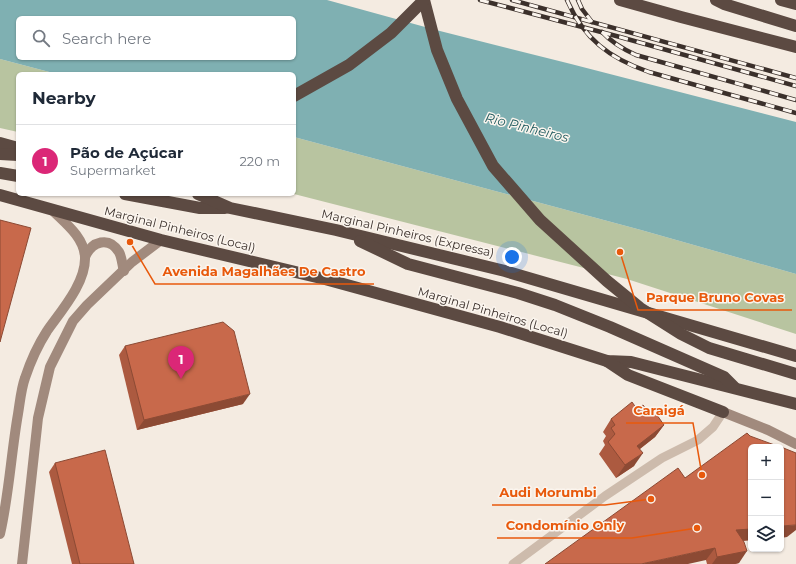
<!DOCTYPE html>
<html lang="en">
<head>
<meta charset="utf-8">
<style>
  body { margin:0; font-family:Montserrat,sans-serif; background:#f6f6f7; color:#1f2937 }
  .controls { position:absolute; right:12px; bottom:12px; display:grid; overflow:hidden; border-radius:6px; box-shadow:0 1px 3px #0004 }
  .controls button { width:36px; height:36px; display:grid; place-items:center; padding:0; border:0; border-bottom:1px solid #e0e1e3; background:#fff; color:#1f2937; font:20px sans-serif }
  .you { position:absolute; left:512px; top:257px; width:14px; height:14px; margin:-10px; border:3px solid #fff; border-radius:50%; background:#1a73e8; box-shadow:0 0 0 6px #1a73e833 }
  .badge { display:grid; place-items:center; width:26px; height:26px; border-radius:50%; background:#db2777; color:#fff; font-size:13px; font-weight:700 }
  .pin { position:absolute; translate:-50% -33px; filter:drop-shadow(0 1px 2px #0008) }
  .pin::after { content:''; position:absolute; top:21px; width:14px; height:12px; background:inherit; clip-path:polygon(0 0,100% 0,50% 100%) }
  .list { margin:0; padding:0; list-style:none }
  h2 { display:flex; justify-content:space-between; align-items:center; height:52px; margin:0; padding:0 16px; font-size:17px }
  h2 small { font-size:13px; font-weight:400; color:#747a83 }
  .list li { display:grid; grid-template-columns:26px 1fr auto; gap:12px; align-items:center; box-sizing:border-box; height:72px; padding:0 16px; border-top:1px solid #e0e1e3 }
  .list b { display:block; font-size:15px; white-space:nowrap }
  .list p { margin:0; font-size:13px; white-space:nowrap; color:#747a83 }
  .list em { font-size:13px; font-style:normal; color:#747a83 }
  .icon { flex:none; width:22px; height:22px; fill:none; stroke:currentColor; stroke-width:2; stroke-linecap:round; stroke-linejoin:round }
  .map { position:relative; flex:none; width:796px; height:564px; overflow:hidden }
  .search { position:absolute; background:#fff; box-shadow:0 1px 3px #0004; left:16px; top:16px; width:280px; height:44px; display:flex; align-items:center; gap:10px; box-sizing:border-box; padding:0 14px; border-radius:6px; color:#747a83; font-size:15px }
  .panel { position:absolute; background:#fff; box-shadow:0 1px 3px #0004; left:16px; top:72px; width:280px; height:124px; border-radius:6px }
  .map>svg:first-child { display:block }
  .green { fill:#b8c4a0 }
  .water { fill:#7fb0b2; fill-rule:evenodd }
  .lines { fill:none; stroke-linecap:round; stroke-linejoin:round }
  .street { stroke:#cdbbac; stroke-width:9 }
  .secondary { stroke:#a18a7d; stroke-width:10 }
  .highway { stroke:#5c4a42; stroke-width:12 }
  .rail-casing { stroke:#3b302b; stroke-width:4.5 }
  .rail { stroke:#fbf5ee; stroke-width:3; stroke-dasharray:9; stroke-linecap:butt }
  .highway-bridge { stroke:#5c4a42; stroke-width:12 }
  .wall { fill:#ac5a40 }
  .shaded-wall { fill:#8c4a34 }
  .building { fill:#c8694b; stroke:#8c4a34 }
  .labels { text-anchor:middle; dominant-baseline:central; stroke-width:3; stroke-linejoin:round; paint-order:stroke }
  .street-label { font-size:12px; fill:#3b302b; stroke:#fbf5ee }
  .water-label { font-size:13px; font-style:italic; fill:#1f5a5e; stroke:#fbf5ee }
  .leader { fill:none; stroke:#e8590c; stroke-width:1.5 }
  .callout-dot { fill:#e8590c; stroke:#fbf5ee; stroke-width:1.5 }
  .callout-label { font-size:13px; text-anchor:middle; font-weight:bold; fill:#e8590c; stroke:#fbf5ee; stroke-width:3; stroke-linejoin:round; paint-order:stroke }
</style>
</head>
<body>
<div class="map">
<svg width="796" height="564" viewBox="0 0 796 564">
  <rect width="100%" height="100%" fill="#f4ebe1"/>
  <g class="green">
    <polygon points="0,59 57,74 18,74 18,132 0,128"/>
    <polygon points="294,137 641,230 796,274 796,334 627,279 294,194"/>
  </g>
  <path class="water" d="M 0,0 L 327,0 L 436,30 L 571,64 L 796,122 L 796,274 L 641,230 L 294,137 L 294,74 L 57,74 L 0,59 ZM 18,18 L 294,18 L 294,58 L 18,58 Z"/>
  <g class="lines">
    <polyline class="street" points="513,564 605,496 662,458 698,440 713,427 723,412"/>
    <g class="secondary">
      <path d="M 85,257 C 92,241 109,236 119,252 C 122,257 122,265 124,271"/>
      <polyline points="723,412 768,430 796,444"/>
      <path d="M 0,534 C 9,495 11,454 18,414 C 20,402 21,389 25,378 C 30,363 38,345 47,331 C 61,311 86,283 85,257 C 84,237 65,223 52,210"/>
      <polyline points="22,564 38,418 50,367 73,321 87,305 132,262 161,240"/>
    </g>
    <g class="highway">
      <polyline points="620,0 681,17 796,47"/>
      <polyline points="716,0 724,4 796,26"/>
      <polyline points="781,0 796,4"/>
      <polyline points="0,143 18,148"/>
      <polyline points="0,154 18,155"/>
      <polyline points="0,173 18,176"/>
      <polyline points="125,194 200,208 225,208"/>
      <polyline points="198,194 230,208 336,230 505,271 796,356"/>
      <polyline points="0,195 161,240 325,279 500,327 607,361 631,362 796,404"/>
      <polyline points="360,241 408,264 518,293 555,305 610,327 724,377 734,387"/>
      <polyline points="607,361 628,375 723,412"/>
    </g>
    <defs>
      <g id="rail">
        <polyline points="480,0 620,37 796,86"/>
        <polyline points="512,0 796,78"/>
        <path d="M 567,0 C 584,39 609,58 649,72 L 796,113"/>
        <polyline points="578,0 582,9 592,22"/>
        <path d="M 602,32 C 612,43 623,49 636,55 L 796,100"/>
      </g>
    </defs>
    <use href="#rail" class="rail-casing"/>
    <use href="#rail" class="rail"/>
    <g class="highway-bridge">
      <polyline points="424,0 437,50 457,99 493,166 540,220 607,281 640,308 681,334 709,348 796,374"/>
      <polyline points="294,96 349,65 391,33 424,0"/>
    </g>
  </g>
  <g class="wall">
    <polygon points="125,346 243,404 137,430 119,355"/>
    <polygon points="637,409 648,411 664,425 655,437 640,449 634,466 616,478 599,454 605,445 603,441 606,436 603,432 611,419"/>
    <polygon points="750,436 751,447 751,540 743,541 739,563 735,564 707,564 685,478"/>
    <polygon points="55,463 134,564 72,564 49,472"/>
  </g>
  <g class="shaded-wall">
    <polygon points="250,394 243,404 137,430 144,420"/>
    <polygon points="664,425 655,437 628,458 637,446"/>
    <polygon points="643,453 634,466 616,478 625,465"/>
    <polygon points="796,525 796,530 787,537 781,538 781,526"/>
    <polygon points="751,529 751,540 728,542 736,530"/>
    <polygon points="715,548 706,560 688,564 641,564"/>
    <polygon points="747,551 739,563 735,564 712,564 717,557"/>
  </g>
  <g class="building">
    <polygon points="0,220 31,228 0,342"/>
    <polygon points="223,322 234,331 250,394 144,420 125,346"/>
    <polygon points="632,402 637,409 643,405 648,411 652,408 664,425 637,446 643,453 625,465 608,442 615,434 611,428 615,425 611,419"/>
    <polygon points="747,433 750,436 780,447 751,447 751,529 736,530 744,542 747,551 717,557 715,548 641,564 545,564 678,468 685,478"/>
    <polygon points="781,447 796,453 796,525 795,525 781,526"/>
    <polygon points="105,450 134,564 80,564 55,463"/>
  </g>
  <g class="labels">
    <g class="street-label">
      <text transform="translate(180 229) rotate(14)">Marginal Pinheiros (Local)</text>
      <text transform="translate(408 233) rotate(13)">Marginal Pinheiros (Expressa)</text>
      <text transform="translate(493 312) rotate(16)">Marginal Pinheiros (Local)</text>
    </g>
    <g class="water-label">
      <text transform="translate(527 127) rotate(14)">Rio Pinheiros</text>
    </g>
  </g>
  <path class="leader" d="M130 242L155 284H374M620 252L638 310H792M702 475L693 423H626M651 499L605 505H492M697 528L632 538H497"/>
  <g class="callout-dot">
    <circle cx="130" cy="242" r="4"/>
    <circle cx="620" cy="252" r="4"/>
    <circle cx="702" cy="475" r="4"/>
    <circle cx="651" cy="499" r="4"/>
    <circle cx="697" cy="528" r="4"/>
  </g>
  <g class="callout-label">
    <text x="264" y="276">Avenida Magalhães De Castro</text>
    <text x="715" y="302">Parque Bruno Covas</text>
    <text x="659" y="415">Caraigá</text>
    <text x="548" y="497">Audi Morumbi</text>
    <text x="565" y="530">Condomínio Only</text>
  </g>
</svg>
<div class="controls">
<button>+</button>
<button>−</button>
<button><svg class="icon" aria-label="layers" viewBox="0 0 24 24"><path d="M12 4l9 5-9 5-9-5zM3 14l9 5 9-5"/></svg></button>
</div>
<div class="you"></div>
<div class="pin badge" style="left:181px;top:379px">1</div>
<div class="search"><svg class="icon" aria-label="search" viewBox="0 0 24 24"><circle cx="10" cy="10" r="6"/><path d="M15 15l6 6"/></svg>Search here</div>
<section class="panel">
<h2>Nearby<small></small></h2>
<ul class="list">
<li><span class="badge">1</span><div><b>Pão de Açúcar</b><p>Supermarket</p></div><em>220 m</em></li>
</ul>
</section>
</div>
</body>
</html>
